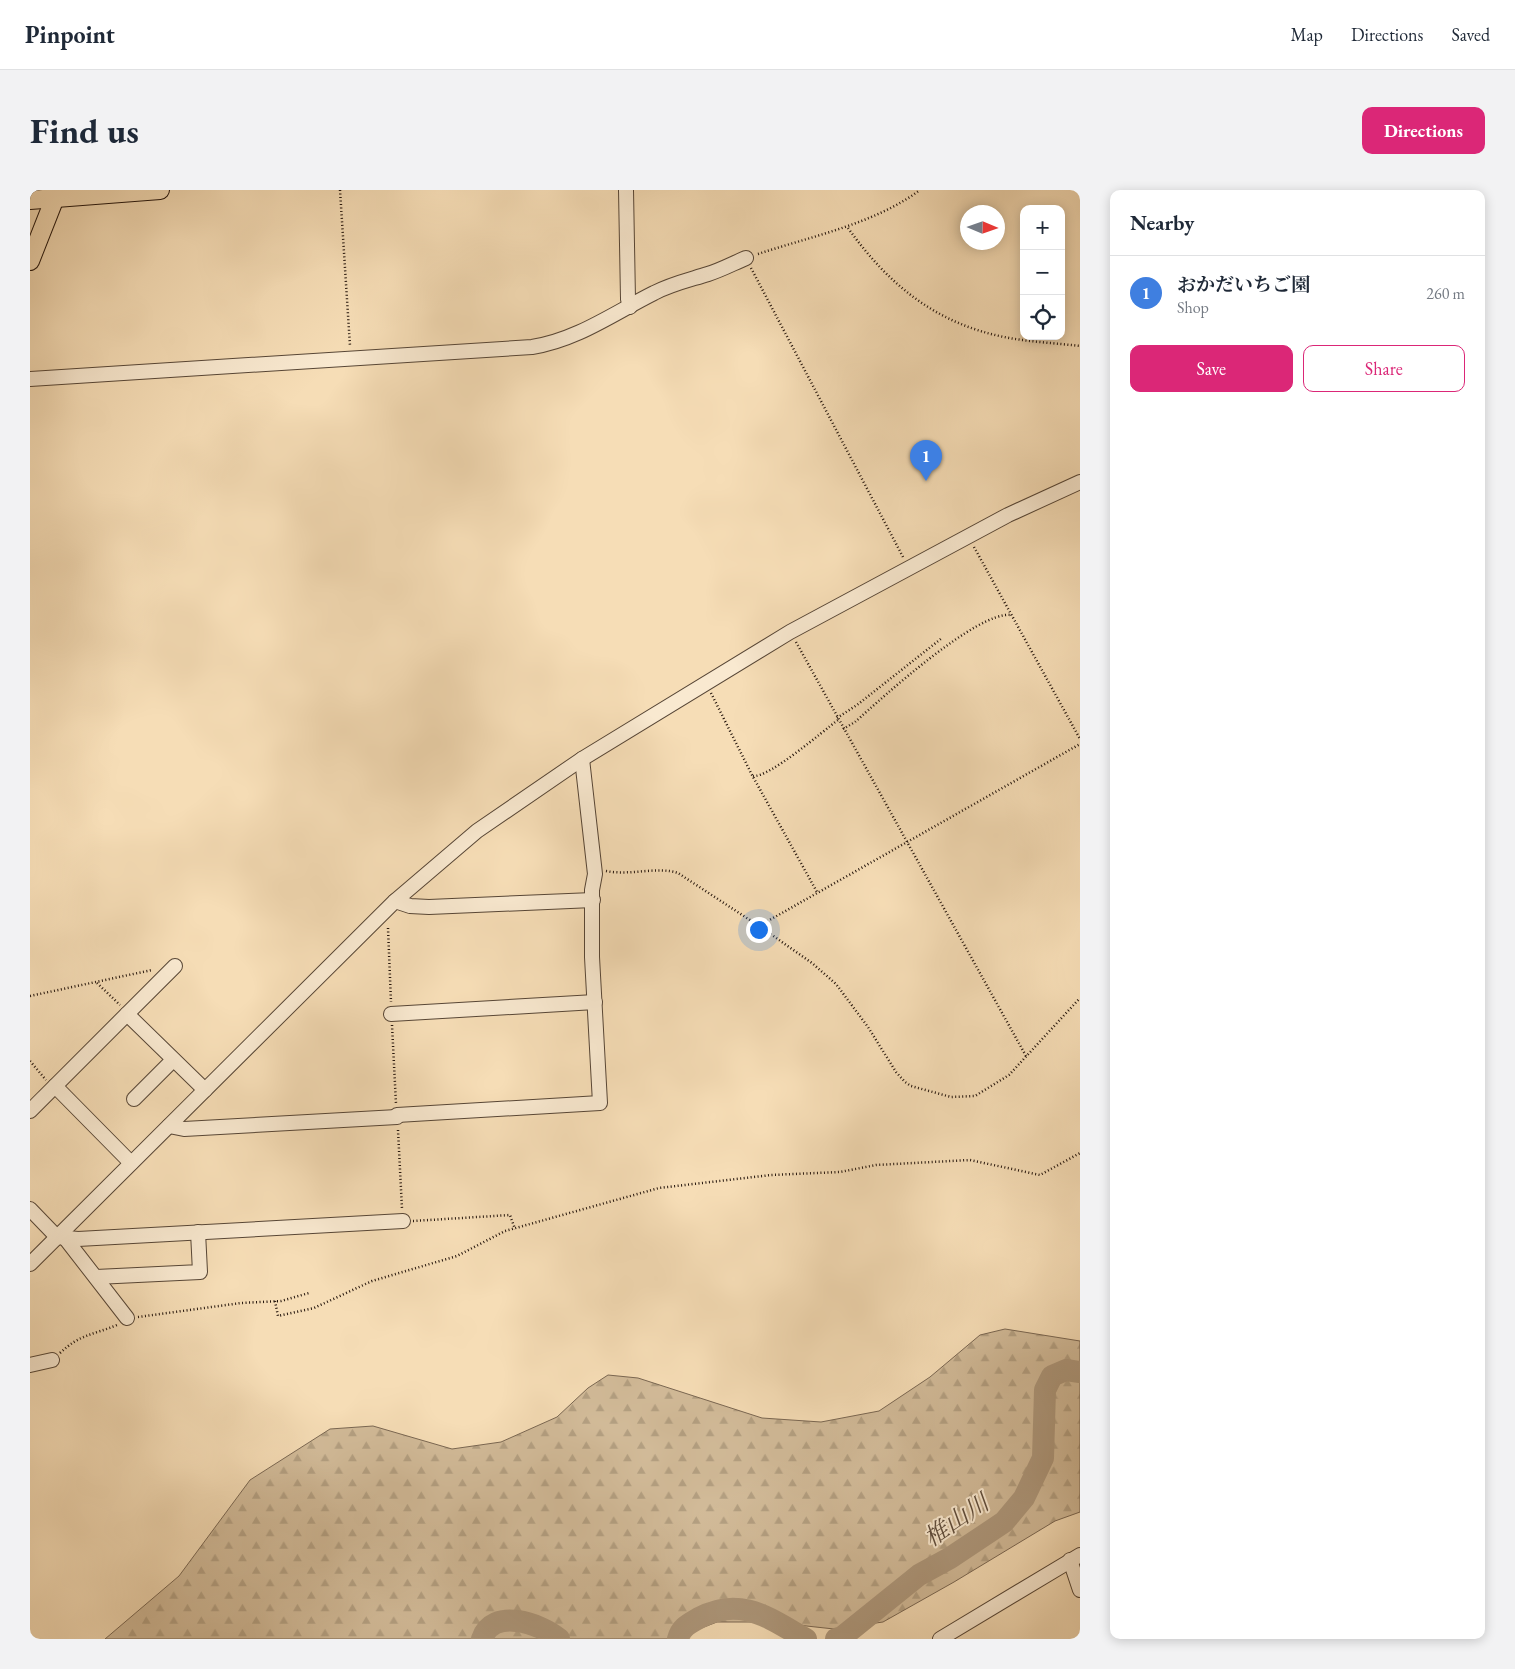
<!DOCTYPE html>
<html lang="en">
<head>
<meta charset="utf-8">
<style>
  body { margin:0; font-family:"EB Garamond","Noto Serif JP",serif; background:#f2f2f3; color:#1f2937 }
  .controls { position:absolute; right:15px; top:15px; display:grid; overflow:hidden; border-radius:10px; box-shadow:0 2px 12px #0003 }
  .controls button { width:45px; height:45px; display:grid; place-items:center; padding:0; border:0; border-bottom:1px solid #e0e1e3; background:#fff; color:#1f2937; font:25px sans-serif }
  .compass { position:absolute; left:930px; top:15px; width:45px; height:45px; border-radius:50%; background:#fff; box-shadow:0 2px 12px #0003; rotate:92deg }
  .you { position:absolute; left:728px; top:739px; width:18px; height:18px; margin:-12px; border:4px solid #fff; border-radius:50%; background:#1a73e8; box-shadow:0 0 0 8px #1a73e833 }
  .badge { display:grid; place-items:center; width:32px; height:32px; border-radius:50%; background:#db2777; color:#fff; font-size:16px; font-weight:700 }
  .pin { position:absolute; translate:-50% -41px; filter:drop-shadow(0 1px 2px #0008) }
  .pin::after { content:''; position:absolute; top:26px; width:18px; height:15px; background:inherit; clip-path:polygon(0 0,100% 0,50% 100%) }
  .list { margin:0; padding:0; list-style:none }
  h2 { display:flex; justify-content:space-between; align-items:center; height:65px; margin:0; padding:0 20px; font-size:21px }
  h2 small { font-size:16px; font-weight:400; color:#747a83 }
  .list li { display:grid; grid-template-columns:32px 1fr auto; gap:15px; align-items:center; box-sizing:border-box; height:75px; padding:0 20px; border-top:1px solid #e0e1e3 }
  .list b { display:block; font-size:19px; white-space:nowrap }
  .list p { margin:0; font-size:16px; white-space:nowrap; color:#747a83 }
  .list em { font-size:16px; font-style:normal; color:#747a83 }
  .actions { display:flex; gap:10px; padding:15px 20px }
  .actions a { flex:1; padding:11px 0; border:1px solid #db2777; border-radius:10px; text-align:center; font-size:18px; color:#db2777 }
  .actions .main { background:#db2777; color:#fff }
  .icon { flex:none; width:28px; height:28px; fill:none; stroke:currentColor; stroke-width:2; stroke-linecap:round; stroke-linejoin:round }
  .map { position:relative; flex:none; width:1050px; height:1449px; overflow:hidden; border-radius:10px }
  header { display:flex; align-items:center; gap:30px; box-sizing:border-box; height:70px; padding:0 25px; background:#fff; border-bottom:1px solid #e0e1e3 }
  header strong { font-size:24px }
  nav { display:flex; gap:28px; margin-inline-start:auto; font-size:18px }
  .intro { display:flex; align-items:center; justify-content:space-between; box-sizing:border-box; height:120px; padding:0 30px }
  h1 { margin:0; font-size:35px }
  .button { padding:12px 22px; border-radius:10px; background:#db2777; color:#fff; font-size:18px; font-weight:700 }
  main { display:flex; gap:30px; padding:0 30px }
  aside { flex:1; background:#fff; border-radius:10px; box-shadow:0 2px 12px #0003 }
  .map>svg:first-child { display:block }
  .forest { fill:url(#forest-firs); stroke:#7a6752 }
  .lines { fill:none; stroke-linecap:round; stroke-linejoin:round }
  .river { stroke:#ae987c; stroke-width:22 }
  .minor-casing { stroke:#574636; stroke-width:16 }
  .major-casing { stroke:#22130b; stroke-width:20 }
  .path { stroke:#22130b; stroke-width:2.5; stroke-dasharray:1 2.5; stroke-linecap:butt }
  .minor { stroke:#f9e9d0; stroke-width:14 }
  .major { stroke:#f6ddb6; stroke-width:18 }
  .labels { text-anchor:middle; dominant-baseline:central; stroke-width:4; stroke-linejoin:round; paint-order:stroke }
  .water-label { font-size:24px; font-style:italic; fill:#614f3e; stroke:#f9e9d0 }
</style>
</head>
<body>
<header>
<strong>Pinpoint</strong>
<nav><a>Map</a><a>Directions</a><a>Saved</a></nav>
</header>
<div class="intro"><h1>Find us</h1><a class="button">Directions</a></div>
<main>
<div class="map">
<svg width="1050" height="1449" viewBox="0 0 1050 1449">
  <defs>
    <pattern id="forest-firs" width="22" height="20" patternUnits="userSpaceOnUse" patternTransform="scale(1.25)"><rect width="22" height="20" fill="#d2bb99"/><path d="M5 1l3.5 6h-7zM16 11l3.5 6h-7z" fill="#b4a082"/></pattern>
  </defs>
  <rect width="100%" height="100%" fill="#f6ddb6"/>
  <filter id="stains"><feTurbulence type="fractalNoise" baseFrequency=".004" numOctaves="4"/><feColorMatrix values="0 0 0 0 .2 0 0 0 0 .09 0 0 0 0 .02 0 0 0 .5 -.17"/></filter>
  <radialGradient id="worn" r=".72"><stop offset=".6" stop-color="#630" stop-opacity="0"/><stop offset="1" stop-color="#630" stop-opacity=".3"/></radialGradient>
  <polygon class="forest" points="975,1139 1050,1151 1050,1322 1025,1331 924,1392 853,1432 804,1439 740,1432 687,1432 643,1449 75,1449 149,1386 220,1290 300,1239 343,1236 422,1259 471,1252 527,1227 558,1198 578,1185 608,1188 732,1228 791,1232 849,1221 900,1187 950,1145"/>
  <g class="lines">
    <g class="river">
      <path d="M 452,1449 C 462,1417 510,1433 529,1449"/>
      <path d="M 648,1449 C 651,1437 659,1434 669,1428 C 711,1405 740,1429 776,1449"/>
      <polyline points="806,1449 812,1447 889,1385 920,1368 974,1332 994,1308 1013,1268 1015,1200 1022,1186 1036,1180 1050,1182"/>
    </g>
    <defs>
      <g id="minor">
        <polyline points="596,0 598,109 600,117"/>
        <path d="M 0,189 L 502,157 C 547,150 584,123 624,103 C 641,94 659,90 678,84 C 691,80 704,73 716,68"/>
        <polyline points="365,711 380,716 399,717 563,710"/>
        <polyline points="97,824 175,900"/>
        <polyline points="361,824 565,812"/>
        <polyline points="25,896 101,973"/>
        <polyline points="104,909 143,870"/>
        <polyline points="0,921 145,776"/>
        <polyline points="367,925 570,913 562,767 562,700 565,684 552,569"/>
        <polyline points="139,936 154,939 367,927"/>
        <polyline points="0,1019 27,1047 48,1049 373,1031"/>
        <polyline points="35,1048 97,1128"/>
        <polyline points="0,1074 365,711 447,641 552,569 760,442 978,325 1050,292"/>
        <polyline points="66,1087 170,1082 168,1042"/>
        <polyline points="0,1175 22,1170"/>
        <polyline points="1040,1370 1050,1400"/>
        <polyline points="910,1449 1050,1365"/>
      </g>
      <g id="major">
        <polyline points="0,10 130,0"/>
        <polyline points="0,71 28,0"/>
      </g>
    </defs>
    <use href="#minor" class="minor-casing"/>
    <use href="#major" class="major-casing"/>
    <g class="path">
      <polyline points="310,0 320,156"/>
      <path d="M 818,38 C 858,94 905,133 974,147 C 999,152 1025,153 1050,156"/>
      <path d="M 728,64 C 782,46 844,34 890,0"/>
      <polyline points="721,78 873,367"/>
      <polyline points="944,357 1050,549"/>
      <polyline points="766,452 996,866"/>
      <polyline points="681,503 722,585 787,702"/>
      <polyline points="807,528 827,515 912,448"/>
      <path d="M 813,539 L 825,532 C 853,507 947,421 981,425"/>
      <path d="M 723,586 C 739,588 793,541 808,530"/>
      <path d="M 576,681 C 600,686 627,676 648,683 L 729,736 L 1050,554"/>
      <polyline points="729,736 782,773 806,794 838,837 866,882 875,892 881,896 921,907 945,906 979,885 1050,808"/>
      <polyline points="358,738 361,812"/>
      <polyline points="67,793 90,815"/>
      <polyline points="0,806 122,780"/>
      <polyline points="362,835 366,914"/>
      <polyline points="0,871 16,890"/>
      <polyline points="368,940 372,1019"/>
      <polyline points="383,1031 480,1025 485,1039"/>
      <polyline points="245,1111 248,1126 284,1118 342,1091 427,1066 475,1041 629,998 741,985 810,982 846,975 940,970 1010,985 1050,963"/>
      <polyline points="108,1127 211,1113 251,1111 279,1103"/>
      <path d="M 30,1163 C 50,1144 63,1145 87,1135"/>
    </g>
    <use href="#minor" class="minor"/>
    <use href="#major" class="major"/>
  </g>
  <g class="labels">
    <g class="water-label">
      <text transform="translate(926 1330) rotate(-34)">椎山川</text>
    </g>
  </g>
  <rect width="100%" height="100%" filter="url(#stains)"/>
  <rect width="100%" height="100%" fill="url(#worn)"/>
</svg>
<div class="controls">
<button>+</button>
<button>−</button>
<button><svg class="icon" aria-label="locate" viewBox="0 0 24 24"><circle cx="12" cy="12" r="6"/><path d="M12 2v4M12 18v4M2 12h4M18 12h4"/></svg></button>
</div>
<svg class="compass" viewBox="-18 -18 36 36"><path d="M0-13l5 13h-10z" fill="#e53935"/><path d="M0 13l5-13h-10z" fill="#747a83"/></svg>
<div class="you"></div>
<div class="pin badge" style="left:896px;top:291px;background:#3f7fe0">1</div>
</div>
<aside>
<h2>Nearby<small></small></h2>
<ul class="list">
<li><span class="badge" style="background:#3f7fe0">1</span><div><b>おかだいちご園</b><p>Shop</p></div><em>260 m</em></li>
</ul>
<div class="actions"><a class="main">Save</a><a>Share</a></div>
</aside>
</main>
</body>
</html>
